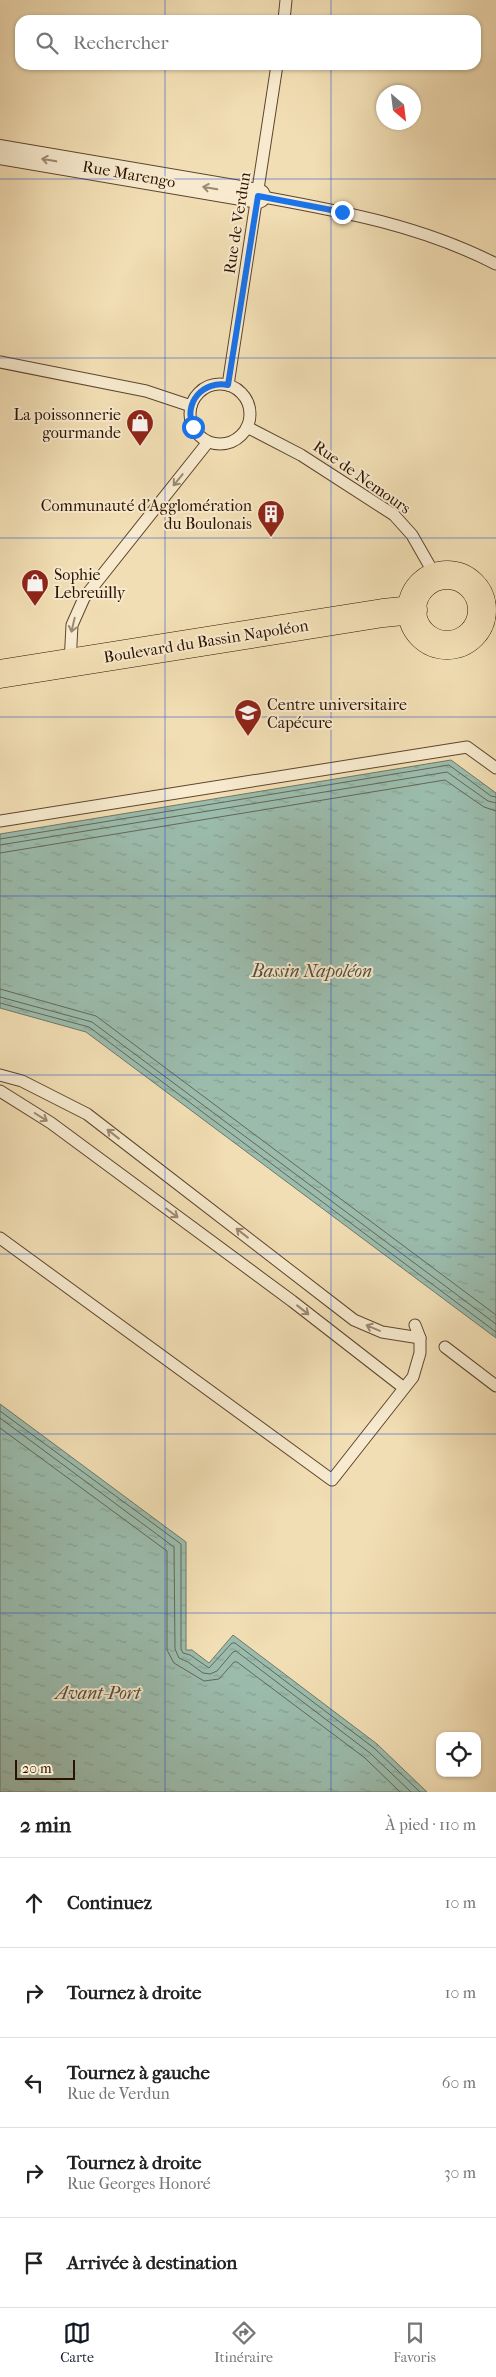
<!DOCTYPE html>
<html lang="fr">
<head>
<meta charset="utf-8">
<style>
  body { margin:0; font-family:"IM FELL French Canon",serif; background:#f6f6f6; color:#222 }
  .controls { position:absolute; right:15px; bottom:15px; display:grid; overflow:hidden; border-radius:10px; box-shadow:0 1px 4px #0004 }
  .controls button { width:45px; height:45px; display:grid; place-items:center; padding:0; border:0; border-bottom:1px solid #e0e0e0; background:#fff; color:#222; font:25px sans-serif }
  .compass { position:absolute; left:376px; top:85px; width:45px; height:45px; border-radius:50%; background:#fff; box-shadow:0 1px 4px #0004; rotate:152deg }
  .scale { position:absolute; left:15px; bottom:12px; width:60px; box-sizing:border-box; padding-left:5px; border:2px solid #2d1200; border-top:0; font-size:14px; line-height:18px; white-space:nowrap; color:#2d1200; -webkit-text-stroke:4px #f7eace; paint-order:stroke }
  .stop { position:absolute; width:15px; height:15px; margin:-11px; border:4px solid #1a73e8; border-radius:50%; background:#fff }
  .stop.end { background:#1a73e8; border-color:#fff; box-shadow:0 1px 5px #0008 }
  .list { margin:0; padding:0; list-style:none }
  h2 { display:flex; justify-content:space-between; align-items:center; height:65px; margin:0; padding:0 20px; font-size:21px }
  h2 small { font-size:16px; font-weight:400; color:#767676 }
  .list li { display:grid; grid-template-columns:32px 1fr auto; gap:15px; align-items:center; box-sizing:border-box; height:90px; padding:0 20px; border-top:1px solid #e0e0e0 }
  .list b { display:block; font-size:19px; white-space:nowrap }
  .list p { margin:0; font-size:16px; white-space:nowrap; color:#767676 }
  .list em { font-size:16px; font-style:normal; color:#767676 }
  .icon { flex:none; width:28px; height:28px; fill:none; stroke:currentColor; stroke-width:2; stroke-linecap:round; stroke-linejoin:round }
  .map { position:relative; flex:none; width:496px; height:1792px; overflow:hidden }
  .search { position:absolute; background:#fff; box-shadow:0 1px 4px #0004; left:15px; right:15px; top:15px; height:55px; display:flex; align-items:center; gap:12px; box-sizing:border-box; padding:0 18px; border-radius:15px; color:#767676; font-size:19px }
  .sheet { height:515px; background:#fff }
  nav { display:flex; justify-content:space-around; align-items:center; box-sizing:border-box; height:70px; border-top:1px solid #e0e0e0; background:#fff; font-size:14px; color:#767676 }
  nav a { display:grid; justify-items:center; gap:2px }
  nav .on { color:#111827 }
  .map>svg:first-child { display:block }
  .water { fill:url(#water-ripples); stroke:#6f7868 }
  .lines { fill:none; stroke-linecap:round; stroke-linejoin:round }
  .shore { stroke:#646756; stroke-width:1 }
  .lane-casing { stroke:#5e452d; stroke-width:13 }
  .street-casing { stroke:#5e452d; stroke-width:26 }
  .primary-casing { stroke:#2d1200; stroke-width:29 }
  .lane { stroke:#f7eace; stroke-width:11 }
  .street { stroke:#f7eace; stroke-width:24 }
  .primary { stroke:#f2deb4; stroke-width:28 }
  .oneway { stroke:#9c8971 }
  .route { stroke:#1a73e8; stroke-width:6 }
  .grid { fill:none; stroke:#1d4ed8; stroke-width:1; stroke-opacity:0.55 }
  .labels { text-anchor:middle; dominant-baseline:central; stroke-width:4; stroke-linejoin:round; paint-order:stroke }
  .street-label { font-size:16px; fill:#2d1200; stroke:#f7eace }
  .poi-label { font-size:16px; fill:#2d1200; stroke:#f7eace; text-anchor:end }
  .water-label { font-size:18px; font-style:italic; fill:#544e3d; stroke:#f7eace }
</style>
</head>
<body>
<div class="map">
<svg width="496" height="1792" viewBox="0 0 496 1792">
  <defs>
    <pattern id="water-ripples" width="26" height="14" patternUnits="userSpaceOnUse" patternTransform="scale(1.25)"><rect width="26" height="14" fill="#9bbcad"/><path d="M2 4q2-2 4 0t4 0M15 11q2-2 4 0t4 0" fill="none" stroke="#86a193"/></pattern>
  </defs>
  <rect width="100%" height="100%" fill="#f2deb4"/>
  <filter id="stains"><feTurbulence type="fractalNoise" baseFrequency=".004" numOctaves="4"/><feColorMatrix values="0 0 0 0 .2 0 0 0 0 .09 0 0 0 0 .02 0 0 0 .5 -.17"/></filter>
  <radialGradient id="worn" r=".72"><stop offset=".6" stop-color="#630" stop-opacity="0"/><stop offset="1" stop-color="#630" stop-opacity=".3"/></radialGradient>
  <g class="water">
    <polygon points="451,760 496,793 496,1338 86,1032 0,1008 0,834"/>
    <polygon points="0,1404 186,1542 186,1650 192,1650 209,1663 233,1635 377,1744 427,1792 0,1792"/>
  </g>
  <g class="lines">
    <g class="shore">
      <polyline points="0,839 449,765 491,796 496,797"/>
      <polyline points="0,845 447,772 488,801 496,803"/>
      <polyline points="0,853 445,780 484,807 496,811"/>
      <polyline points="0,989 96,1016 496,1315"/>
      <polyline points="0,997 92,1022 496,1324"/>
      <polyline points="0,1003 89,1027 496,1332"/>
      <polyline points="0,1411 181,1544 181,1649 183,1653 190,1655 209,1668 232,1643 235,1643 374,1748 420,1792"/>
      <polyline points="0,1418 174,1547 175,1649 179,1658 188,1662 203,1673 210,1674 217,1671 233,1652 236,1651 370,1753 411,1792"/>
      <polyline points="0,1428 167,1551 167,1650 174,1663 204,1681 219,1679 234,1662 237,1662 365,1758 400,1792"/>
    </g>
    <defs>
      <g id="lane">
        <polyline points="284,20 286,0"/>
        <path d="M 258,196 C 340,211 420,225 496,264"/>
        <polyline points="0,362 146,391 191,406"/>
        <circle cx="220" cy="414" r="30"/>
        <polyline points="228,385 277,65"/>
        <polyline points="247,427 301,455 394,515 412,535 436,577"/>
        <polyline points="70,663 72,625 84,598 208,442"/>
        <polyline points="0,821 467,747 496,768"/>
        <polyline points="0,1075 22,1081 87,1114 354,1320 382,1332 420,1338"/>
        <polyline points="0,1091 51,1123 292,1301 404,1388"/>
        <polyline points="0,1238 332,1480 413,1377 420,1353 420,1338 415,1325"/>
        <polyline points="445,1347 496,1386"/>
      </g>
      <polyline id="street" points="0,152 258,196"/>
      <g id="primary">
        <circle cx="447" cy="610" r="35"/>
        <polyline points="0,674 383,613 413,610"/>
      </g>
    </defs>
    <use href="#lane" class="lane-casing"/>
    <use href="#street" class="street-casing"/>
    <use href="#primary" class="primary-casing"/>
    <use href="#lane" class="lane"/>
    <use href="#street" class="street"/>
    <use href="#primary" class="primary"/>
  </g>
  <defs><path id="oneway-shaft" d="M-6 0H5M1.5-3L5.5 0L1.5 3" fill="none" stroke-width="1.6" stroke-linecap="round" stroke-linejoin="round" transform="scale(1.25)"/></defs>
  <g class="oneway">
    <use href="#oneway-shaft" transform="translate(49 160) rotate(-170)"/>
    <use href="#oneway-shaft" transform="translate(210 188) rotate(-170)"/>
    <use href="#oneway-shaft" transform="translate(178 480) rotate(129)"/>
    <use href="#oneway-shaft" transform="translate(73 625) rotate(103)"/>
    <use href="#oneway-shaft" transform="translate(41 1117) rotate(32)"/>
    <use href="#oneway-shaft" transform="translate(113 1134) rotate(-142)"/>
    <use href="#oneway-shaft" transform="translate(172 1213) rotate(37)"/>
    <use href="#oneway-shaft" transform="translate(242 1233) rotate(-142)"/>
    <use href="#oneway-shaft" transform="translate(303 1310) rotate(38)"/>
    <use href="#oneway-shaft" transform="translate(373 1328) rotate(-157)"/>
  </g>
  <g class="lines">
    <path class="route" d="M 193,427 C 183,403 203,380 228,385 L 258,196 L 342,212"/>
  </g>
  <path class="grid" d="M 165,0 L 165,20M 331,0 L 331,20M 165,65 L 165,1792M 331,65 L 331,1792M 0,179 L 496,179M 0,358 L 496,358M 0,538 L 496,538M 0,717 L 496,717M 0,896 L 496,896M 0,1075 L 496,1075M 0,1254 L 496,1254M 0,1434 L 496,1434M 0,1613 L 496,1613"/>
  <defs>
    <symbol id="shop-pin" viewBox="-11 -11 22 30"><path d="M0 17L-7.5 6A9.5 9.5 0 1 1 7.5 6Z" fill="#8f2418" stroke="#f7eace"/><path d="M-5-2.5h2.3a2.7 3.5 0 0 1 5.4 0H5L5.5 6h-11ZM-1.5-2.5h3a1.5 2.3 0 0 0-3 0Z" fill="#fff"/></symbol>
    <symbol id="building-pin" viewBox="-11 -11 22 30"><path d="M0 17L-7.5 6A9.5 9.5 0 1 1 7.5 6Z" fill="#8f2418" stroke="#f7eace"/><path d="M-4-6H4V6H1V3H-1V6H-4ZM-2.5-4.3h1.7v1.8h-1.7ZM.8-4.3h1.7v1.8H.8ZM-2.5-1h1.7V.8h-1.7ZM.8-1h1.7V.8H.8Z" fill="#fff"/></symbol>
    <symbol id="university-pin" viewBox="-11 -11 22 30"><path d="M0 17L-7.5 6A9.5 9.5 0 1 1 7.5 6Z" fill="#8f2418" stroke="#f7eace"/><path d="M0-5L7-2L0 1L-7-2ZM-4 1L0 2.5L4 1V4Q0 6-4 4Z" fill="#fff"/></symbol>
  </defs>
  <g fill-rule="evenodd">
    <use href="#shop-pin" x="124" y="407" width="32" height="43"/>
    <use href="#building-pin" x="255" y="498" width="32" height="43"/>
    <use href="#shop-pin" x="19" y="567" width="32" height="43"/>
    <use href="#university-pin" x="232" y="697" width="32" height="43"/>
  </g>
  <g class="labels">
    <g class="street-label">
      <text transform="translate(129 174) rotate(10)">Rue Marengo</text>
      <text transform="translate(237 223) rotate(-81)">Rue de Verdun</text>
      <text transform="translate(362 477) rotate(35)">Rue de Nemours</text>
      <text transform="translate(206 641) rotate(-9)">Boulevard du Bassin Napoléon</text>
    </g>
    <g class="poi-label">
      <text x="121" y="414">La poissonnerie<tspan x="121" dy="18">gourmande</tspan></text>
      <text x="252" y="505">Communauté d'Agglomération<tspan x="252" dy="18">du Boulonais</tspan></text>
      <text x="54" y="574" text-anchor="start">Sophie<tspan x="54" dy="18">Lebreuilly</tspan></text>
      <text x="267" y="704" text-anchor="start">Centre universitaire<tspan x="267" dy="18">Capécure</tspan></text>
    </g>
    <g class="water-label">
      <text x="312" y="971">Bassin Napoléon</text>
      <text x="98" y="1693">Avant-Port</text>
    </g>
  </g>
  <rect width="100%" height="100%" filter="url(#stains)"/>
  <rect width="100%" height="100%" fill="url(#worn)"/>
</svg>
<div class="controls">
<button><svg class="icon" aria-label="locate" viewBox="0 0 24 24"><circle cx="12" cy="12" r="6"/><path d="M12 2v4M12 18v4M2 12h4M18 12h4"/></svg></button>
</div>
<svg class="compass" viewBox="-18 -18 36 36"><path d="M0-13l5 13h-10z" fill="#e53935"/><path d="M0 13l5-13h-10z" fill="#767676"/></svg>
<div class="scale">20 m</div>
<div class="stop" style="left:193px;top:427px"></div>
<div class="stop end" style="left:342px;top:212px"></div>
<div class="search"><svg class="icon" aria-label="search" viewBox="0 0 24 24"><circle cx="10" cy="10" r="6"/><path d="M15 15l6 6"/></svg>Rechercher</div>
</div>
<section class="sheet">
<h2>2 min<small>À pied · 110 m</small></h2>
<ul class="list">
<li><svg class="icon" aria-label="ahead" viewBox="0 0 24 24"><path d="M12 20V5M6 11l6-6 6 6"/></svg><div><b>Continuez</b></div><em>10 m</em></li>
<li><svg class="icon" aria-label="right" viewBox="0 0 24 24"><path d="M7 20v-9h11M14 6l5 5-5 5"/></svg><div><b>Tournez à droite</b></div><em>10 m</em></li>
<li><svg class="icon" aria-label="left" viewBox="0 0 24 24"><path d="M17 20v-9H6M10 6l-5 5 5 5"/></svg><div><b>Tournez à gauche</b><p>Rue de Verdun</p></div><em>60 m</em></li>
<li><svg class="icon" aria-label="right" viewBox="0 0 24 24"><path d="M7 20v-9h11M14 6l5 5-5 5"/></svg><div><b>Tournez à droite</b><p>Rue Georges Honoré</p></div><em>30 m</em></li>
<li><svg class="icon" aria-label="arrive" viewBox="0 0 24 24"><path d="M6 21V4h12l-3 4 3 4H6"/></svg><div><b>Arrivée à destination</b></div></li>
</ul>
</section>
<nav>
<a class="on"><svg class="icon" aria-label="map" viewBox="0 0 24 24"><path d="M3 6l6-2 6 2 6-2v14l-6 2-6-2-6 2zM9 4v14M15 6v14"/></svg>Carte</a>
<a><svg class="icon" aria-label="directions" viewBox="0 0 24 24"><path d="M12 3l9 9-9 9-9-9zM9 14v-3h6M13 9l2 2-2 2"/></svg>Itinéraire</a>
<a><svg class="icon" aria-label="saved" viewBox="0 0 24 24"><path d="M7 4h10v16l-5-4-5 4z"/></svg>Favoris</a>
</nav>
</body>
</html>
